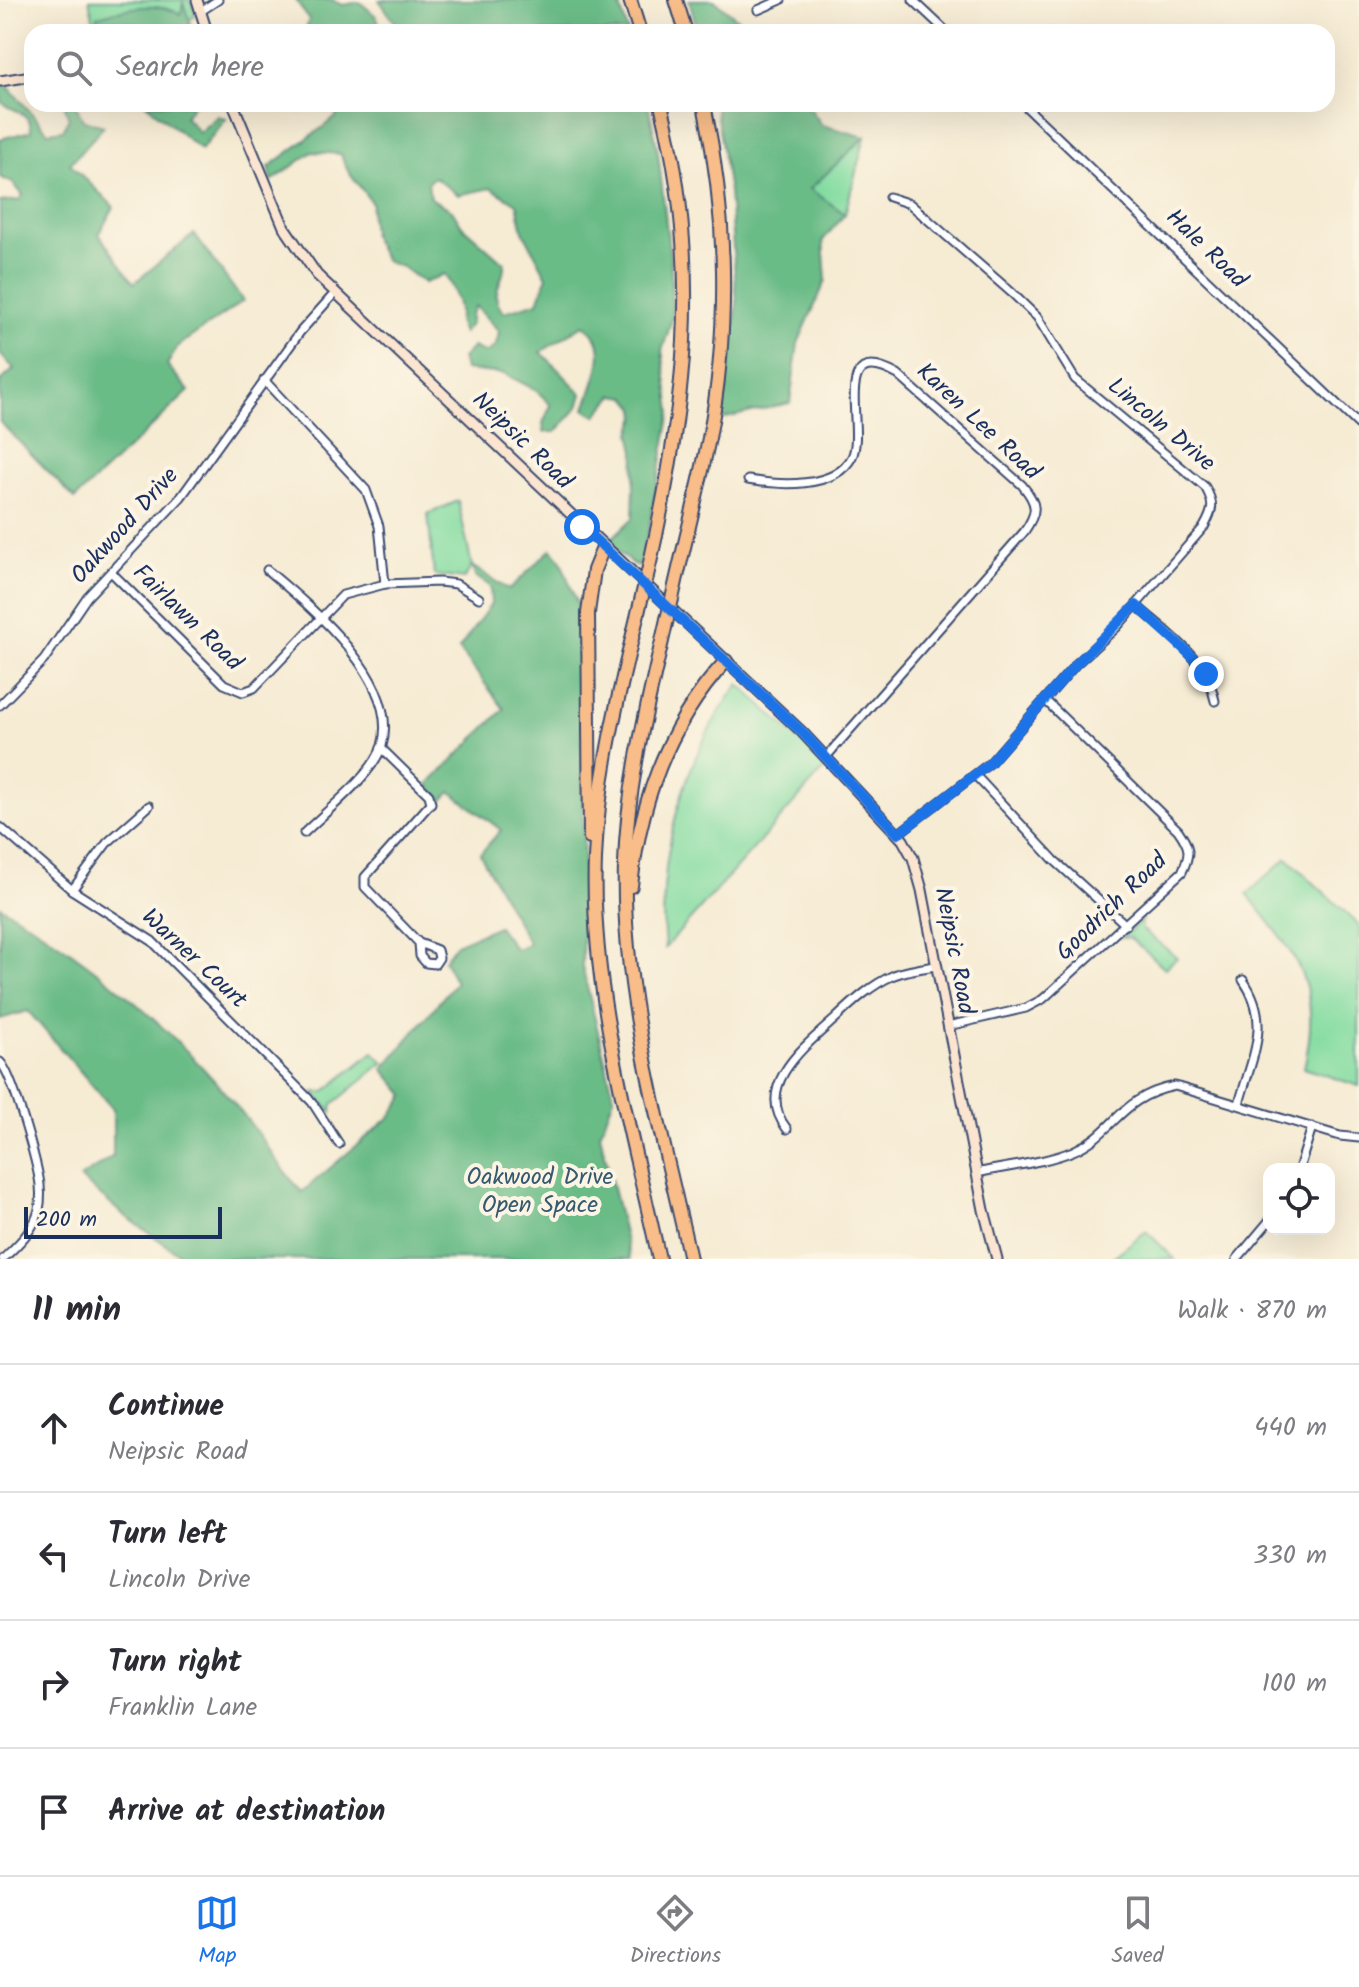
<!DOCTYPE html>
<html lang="en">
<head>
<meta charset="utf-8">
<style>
  body { margin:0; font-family:Kalam,sans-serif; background:#f2f2f3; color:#2b2b33 }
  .controls { position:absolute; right:24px; bottom:24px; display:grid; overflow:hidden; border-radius:16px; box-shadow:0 8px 32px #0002 }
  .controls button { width:72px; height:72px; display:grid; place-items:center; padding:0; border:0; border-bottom:2px solid #e1e1e2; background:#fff; color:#2b2b33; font:40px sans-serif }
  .scale { position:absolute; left:24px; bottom:20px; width:198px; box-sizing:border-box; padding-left:8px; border:4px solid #1b2f5e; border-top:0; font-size:22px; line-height:28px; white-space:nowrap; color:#1b2f5e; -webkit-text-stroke:6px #fcf5e5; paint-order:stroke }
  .stop { position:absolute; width:24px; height:24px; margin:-18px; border:6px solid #1a73e8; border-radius:50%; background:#fff }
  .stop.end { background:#1a73e8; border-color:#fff; box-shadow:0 2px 8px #0008 }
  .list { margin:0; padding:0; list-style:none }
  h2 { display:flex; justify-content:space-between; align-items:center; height:104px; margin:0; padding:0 32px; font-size:34px }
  h2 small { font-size:26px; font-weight:400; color:#7c7c81 }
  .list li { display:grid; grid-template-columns:52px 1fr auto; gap:24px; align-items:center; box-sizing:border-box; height:128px; padding:0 32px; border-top:2px solid #e1e1e2 }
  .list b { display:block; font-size:30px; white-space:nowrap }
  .list p { margin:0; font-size:26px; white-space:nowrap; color:#7c7c81 }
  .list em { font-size:26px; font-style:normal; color:#7c7c81 }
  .icon { flex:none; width:44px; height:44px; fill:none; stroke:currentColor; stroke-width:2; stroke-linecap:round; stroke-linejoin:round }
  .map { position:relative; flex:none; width:1359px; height:1259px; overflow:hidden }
  .search { position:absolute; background:#fff; box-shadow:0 8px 32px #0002; left:24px; right:24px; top:24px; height:88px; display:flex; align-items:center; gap:20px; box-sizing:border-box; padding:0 28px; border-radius:24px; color:#7c7c81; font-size:30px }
  .sheet { height:616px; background:#fff }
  nav { display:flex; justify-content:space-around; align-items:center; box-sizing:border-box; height:112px; border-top:2px solid #e1e1e2; background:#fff; font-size:22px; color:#7c7c81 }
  nav a { display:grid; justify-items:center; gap:4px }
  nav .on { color:#1a73e8 }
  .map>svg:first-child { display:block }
  .green { fill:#84dca1; stroke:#508680; stroke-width:2 }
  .forest { fill:#6bbc87; stroke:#437672; stroke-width:2; fill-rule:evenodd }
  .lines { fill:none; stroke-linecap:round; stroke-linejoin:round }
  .street-casing { stroke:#3c4b70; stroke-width:11 }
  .secondary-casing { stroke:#3c4b70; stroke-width:13 }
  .highway-casing { stroke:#3c4b70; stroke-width:16 }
  .street { stroke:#fff; stroke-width:7 }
  .secondary { stroke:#fce5d0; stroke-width:9 }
  .highway { stroke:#f8bd89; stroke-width:12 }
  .highway-bridge-casing { stroke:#3c4b70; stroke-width:16; stroke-linecap:butt }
  .highway-bridge { stroke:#f8bd89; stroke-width:12 }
  .route { stroke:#1a73e8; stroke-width:10 }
  .labels { text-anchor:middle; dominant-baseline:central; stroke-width:8; stroke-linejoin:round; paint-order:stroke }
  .street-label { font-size:24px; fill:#1b2f5e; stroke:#fcf5e5 }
  .park-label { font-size:24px; fill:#355a6f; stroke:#fcf5e5 }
</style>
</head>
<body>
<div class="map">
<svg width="1359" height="1259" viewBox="0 0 1359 1259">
  <rect width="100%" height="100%" fill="#fcf5e5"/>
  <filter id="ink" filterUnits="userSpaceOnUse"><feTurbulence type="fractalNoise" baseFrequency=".0125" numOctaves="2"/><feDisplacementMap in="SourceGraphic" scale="16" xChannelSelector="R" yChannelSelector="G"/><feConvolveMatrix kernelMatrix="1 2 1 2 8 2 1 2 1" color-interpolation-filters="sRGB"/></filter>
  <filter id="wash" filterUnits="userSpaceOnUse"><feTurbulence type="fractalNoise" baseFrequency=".006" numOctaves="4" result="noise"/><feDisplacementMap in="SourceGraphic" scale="32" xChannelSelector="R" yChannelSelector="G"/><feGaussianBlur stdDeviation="1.8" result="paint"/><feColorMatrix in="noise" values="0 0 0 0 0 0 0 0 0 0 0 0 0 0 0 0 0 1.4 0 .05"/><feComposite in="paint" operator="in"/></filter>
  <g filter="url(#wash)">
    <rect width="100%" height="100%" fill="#f6ebd3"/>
    <g class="green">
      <polygon points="89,0 190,0 195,15 182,28 96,32"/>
      <polygon points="865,137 845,214 809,189"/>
      <polygon points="458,501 472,566 464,579 434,575 428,514"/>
      <path d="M 739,684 L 827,766 L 665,948 C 656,857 683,756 739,684 Z"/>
      <path d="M 1287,858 L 1359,925 L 1359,1086 L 1304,1068 C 1323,985 1297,956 1247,894 Z"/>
      <polygon points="1142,920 1142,929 1177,958 1165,968 1130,938 1122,938"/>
      <polygon points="373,1052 384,1062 333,1104 332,1113 314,1092 324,1092"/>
      <polygon points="1146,1231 1175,1259 1111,1259"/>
    </g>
    <g class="forest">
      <polygon points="296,0 332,0 343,5 360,2 376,16 383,32 305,32 309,20"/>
      <polygon points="379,0 618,0 628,32 402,32"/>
      <polygon points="689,0 714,0 754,32 698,32"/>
      <path d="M 183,3 L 191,24 L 179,32 L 95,32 L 97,16 C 124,9 155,0 181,14 Z"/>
      <path d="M 5,83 L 48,132 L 63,130 L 69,119 L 64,104 L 75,104 L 83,120 L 104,126 L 70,164 L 114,207 L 99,234 L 134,283 L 194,234 L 243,301 L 178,346 L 167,365 L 189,391 L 75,499 L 0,422 L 0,382 L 14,369 L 0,354 L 0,202 L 19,200 L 23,195 L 13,183 L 0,177 L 0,139 L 31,131 C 31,111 15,112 2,103 L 0,84 Z"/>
      <polygon points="146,104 194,104 185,117 199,132 218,116 226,119 201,150"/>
      <path d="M 343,104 L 648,104 L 658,152 L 671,266 L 672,319 L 662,351 L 671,411 L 648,532 L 638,567 L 606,544 L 633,518 L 635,451 L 631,433 L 637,416 L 636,408 L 627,397 L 614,395 L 596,416 L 585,409 C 593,384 615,341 583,325 L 541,352 L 582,394 L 578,407 L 556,432 L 544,432 L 543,423 L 551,405 L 536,390 L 505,374 L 465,370 L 462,358 L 473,347 L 486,353 L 496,345 L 499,331 L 475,306 L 471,314 L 471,323 L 463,333 L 458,321 C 462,308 453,285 444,274 L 424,283 L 402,267 L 387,262 C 373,245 368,226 372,204 C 361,185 346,175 341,154 L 312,152 L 272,181 L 269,167 L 335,118 ZM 434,177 L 458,195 L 491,188 L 517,204 L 523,231 L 547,277 L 538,302 L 504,312 C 486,295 506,281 504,263 L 462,226 L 452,210 L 430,198 L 428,182 Z"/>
      <polygon points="715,104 807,104 822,125 865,137 810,189 845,214 823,240 826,280 798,343 790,403 722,419 737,305 729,192"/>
      <path d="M 551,549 L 560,559 L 579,608 L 584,874 L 582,966 L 614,1097 L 600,1134 L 630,1259 L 186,1259 L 121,1213 L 80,1178 L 113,1156 L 113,1109 L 28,1011 L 0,1019 L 0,906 C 94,961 178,1033 246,1118 C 266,1142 281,1170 302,1192 L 390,1117 L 405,1095 L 383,1069 L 456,982 L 444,960 L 456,944 L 498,926 L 515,949 L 529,944 L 480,854 L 501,830 L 451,792 L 442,801 L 428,785 L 504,709 L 459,649 L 491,604 L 490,586 L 475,576 L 472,566 L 509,590 Z"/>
    </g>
  </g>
  <g filter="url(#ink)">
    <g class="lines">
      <defs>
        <g id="street">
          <polyline points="913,0 947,32"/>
          <polyline points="758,10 781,0"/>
          <polyline points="201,11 218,0"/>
          <polyline points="1023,104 1359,425"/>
          <path d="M 889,197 L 910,204 L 1012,293 L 1037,317 L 1075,379 L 1205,487 C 1215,504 1213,511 1204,527 L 1117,627 L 1076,664 L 990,763 L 898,834"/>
          <polyline points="264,380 366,490 379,526 385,584"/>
          <path d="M 748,480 C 778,485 835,490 852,457 C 866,429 829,337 898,375 L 1022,485 C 1038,504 1038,512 1024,532 L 826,757"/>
          <path d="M 267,570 C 311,607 401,681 382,746 C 373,775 326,811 304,833"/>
          <polyline points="111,572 224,684 243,692 254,688 343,595 385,584 439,582 456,584 479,598"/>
          <path d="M 1136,605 C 1167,633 1207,658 1215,701"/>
          <polyline points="0,705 44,660 87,597 181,497 300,332 334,294"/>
          <polyline points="381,748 429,795 431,803 365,877 365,887 419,943 420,956 426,963 435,964 439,958 437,950 419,943"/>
          <polyline points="975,775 1054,860 1126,925"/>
          <polyline points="0,827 72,890 152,941 312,1102 339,1144"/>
          <polyline points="72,890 107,843 149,806"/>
          <path d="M 948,1026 L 1026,1008 L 1043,999 L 1182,872 C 1191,853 1190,847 1178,830 L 1045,700"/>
          <path d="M 0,1062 C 12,1072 38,1166 40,1185 C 41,1195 41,1206 37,1216 C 31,1233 16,1246 3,1259"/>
          <path d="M 1239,1104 C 1251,1059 1273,1022 1243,980"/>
          <path d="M 787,1129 C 753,1086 805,1046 835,1019 C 853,1002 871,985 894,975 C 907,970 922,968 936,966"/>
          <polyline points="1299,1169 1312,1127"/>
          <path d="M 977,1173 C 1008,1166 1044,1163 1073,1151 C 1115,1133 1119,1097 1175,1086 L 1340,1136 L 1359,1138"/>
          <polyline points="1237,1259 1269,1221"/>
        </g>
        <g id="secondary">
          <polyline points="197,0 207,32"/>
          <polyline points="0,81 32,76"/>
          <polyline points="233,104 284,227 317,275 802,732 903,840 913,858 922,890 984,1210 997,1259"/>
        </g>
        <g id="highway">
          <polyline points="630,0 640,32"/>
          <polyline points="676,0 686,32"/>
          <path d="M 647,576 C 685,411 703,271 661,104"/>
          <path d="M 642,596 C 622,683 598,769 595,859 C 590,994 631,1128 659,1259"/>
          <path d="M 672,599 C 684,545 698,492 709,438 C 730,328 727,213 704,104"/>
          <path d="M 667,619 C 649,700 627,781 625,864 C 621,997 662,1130 690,1259"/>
          <polyline points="590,838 588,613 594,570 603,548"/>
          <path d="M 631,886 C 640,801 668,724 726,661"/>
        </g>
      </defs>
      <use href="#street" class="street-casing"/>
      <use href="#secondary" class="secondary-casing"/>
      <use href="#highway" class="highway-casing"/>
      <use href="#street" class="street"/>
      <use href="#secondary" class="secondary"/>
      <use href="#highway" class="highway"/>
      <defs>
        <g id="highway-bridge">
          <polyline points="642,596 647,576"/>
          <polyline points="667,619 672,599"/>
        </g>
      </defs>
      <use href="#highway-bridge" class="highway-bridge-casing"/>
      <use href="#highway-bridge" class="highway-bridge"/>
    </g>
  </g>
  <g class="lines" filter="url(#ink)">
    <polyline class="route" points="582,527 802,732 898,834 990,763 1076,664 1136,605 1195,659 1206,674"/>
  </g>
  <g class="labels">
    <g class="street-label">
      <text transform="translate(1206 249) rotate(44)">Hale Road</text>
      <text transform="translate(978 422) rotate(43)">Karen Lee Road</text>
      <text transform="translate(1161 425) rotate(40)">Lincoln Drive</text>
      <text transform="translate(522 441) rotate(44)">Neipsic Road</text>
      <text transform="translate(125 526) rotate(-48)">Oakwood Drive</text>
      <text transform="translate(187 618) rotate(44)">Fairlawn Road</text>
      <text transform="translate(1112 907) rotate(-44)">Goodrich Road</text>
      <text transform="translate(954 951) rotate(79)">Neipsic Road</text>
      <text transform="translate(194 959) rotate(43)">Warner Court</text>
    </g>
    <g class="park-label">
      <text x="540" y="1177">Oakwood Drive<tspan x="540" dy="28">Open Space</tspan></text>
    </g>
  </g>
</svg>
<div class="controls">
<button><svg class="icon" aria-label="locate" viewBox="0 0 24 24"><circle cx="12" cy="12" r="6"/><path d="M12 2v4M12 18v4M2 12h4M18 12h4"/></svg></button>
</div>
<div class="scale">200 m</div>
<div class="stop" style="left:582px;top:527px"></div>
<div class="stop end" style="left:1206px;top:674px"></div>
<div class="search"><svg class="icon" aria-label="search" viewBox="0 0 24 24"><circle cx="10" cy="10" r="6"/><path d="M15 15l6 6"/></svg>Search here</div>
</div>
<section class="sheet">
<h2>11 min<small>Walk · 870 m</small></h2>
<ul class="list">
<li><svg class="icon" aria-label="ahead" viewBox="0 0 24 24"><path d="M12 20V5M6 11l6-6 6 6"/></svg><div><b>Continue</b><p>Neipsic Road</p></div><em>440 m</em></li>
<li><svg class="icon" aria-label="left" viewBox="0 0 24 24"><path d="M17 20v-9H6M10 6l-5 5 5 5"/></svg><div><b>Turn left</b><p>Lincoln Drive</p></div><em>330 m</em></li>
<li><svg class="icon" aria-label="right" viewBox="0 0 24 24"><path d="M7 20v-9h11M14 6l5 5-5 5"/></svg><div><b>Turn right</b><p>Franklin Lane</p></div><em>100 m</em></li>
<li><svg class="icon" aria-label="arrive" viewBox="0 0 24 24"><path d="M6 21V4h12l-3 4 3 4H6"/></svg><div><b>Arrive at destination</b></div></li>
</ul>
</section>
<nav>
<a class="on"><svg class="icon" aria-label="map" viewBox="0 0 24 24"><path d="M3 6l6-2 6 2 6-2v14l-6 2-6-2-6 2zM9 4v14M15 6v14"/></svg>Map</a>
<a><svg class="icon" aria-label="directions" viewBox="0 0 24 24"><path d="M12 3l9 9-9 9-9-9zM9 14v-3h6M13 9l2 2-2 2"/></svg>Directions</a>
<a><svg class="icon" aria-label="saved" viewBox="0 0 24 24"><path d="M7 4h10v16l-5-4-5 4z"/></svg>Saved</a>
</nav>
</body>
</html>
